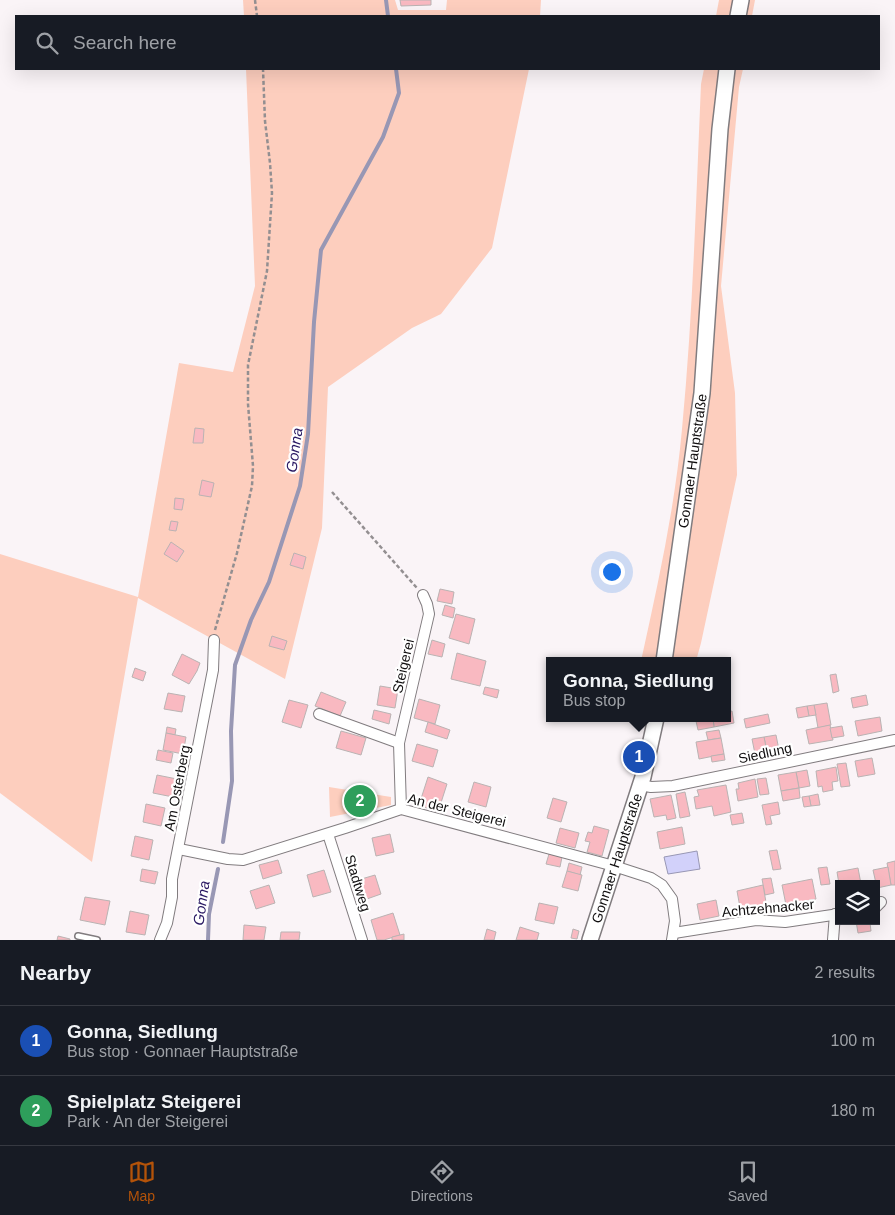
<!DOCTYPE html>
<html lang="en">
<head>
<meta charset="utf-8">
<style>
  body { margin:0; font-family:Arial,sans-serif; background:#20242c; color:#f1f3f6 }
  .controls { position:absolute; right:15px; bottom:15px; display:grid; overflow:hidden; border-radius:0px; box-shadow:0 5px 20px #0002 }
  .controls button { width:45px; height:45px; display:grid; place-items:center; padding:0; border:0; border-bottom:1px solid #363941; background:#171b24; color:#f1f3f6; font:25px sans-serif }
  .you { position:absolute; left:611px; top:571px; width:18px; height:18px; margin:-12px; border:4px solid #fff; border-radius:50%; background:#1a73e8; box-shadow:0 0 0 8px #1a73e833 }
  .badge { display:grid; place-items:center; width:32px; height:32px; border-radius:50%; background:#b45309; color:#fff; font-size:16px; font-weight:700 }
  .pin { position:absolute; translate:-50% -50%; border:2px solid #fff; box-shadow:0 1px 5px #0006 }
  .popup { position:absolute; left:546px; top:657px; width:185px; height:65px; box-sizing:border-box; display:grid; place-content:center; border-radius:0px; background:#171b24; filter:drop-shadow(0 1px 4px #0005); font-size:16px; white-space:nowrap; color:#9ea1a6 }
  .popup b { font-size:19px; color:#f1f3f6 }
  .popup::after { content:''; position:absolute; left:50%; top:100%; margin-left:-10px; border:10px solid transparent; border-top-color:#171b24 }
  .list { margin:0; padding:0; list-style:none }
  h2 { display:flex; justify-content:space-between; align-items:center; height:65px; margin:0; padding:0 20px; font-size:21px }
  h2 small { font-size:16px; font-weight:400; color:#9ea1a6 }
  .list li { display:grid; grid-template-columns:32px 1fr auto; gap:15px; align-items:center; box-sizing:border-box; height:70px; padding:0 20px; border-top:1px solid #363941 }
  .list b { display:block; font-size:19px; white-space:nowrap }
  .list p { margin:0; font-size:16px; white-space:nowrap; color:#9ea1a6 }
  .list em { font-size:16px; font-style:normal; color:#9ea1a6 }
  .icon { flex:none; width:28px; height:28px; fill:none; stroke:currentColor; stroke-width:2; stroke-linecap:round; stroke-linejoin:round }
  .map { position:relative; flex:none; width:895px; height:940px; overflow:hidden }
  .search { position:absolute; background:#171b24; box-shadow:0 5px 20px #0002; left:15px; right:15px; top:15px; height:55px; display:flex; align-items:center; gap:12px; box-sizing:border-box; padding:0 18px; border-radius:0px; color:#9ea1a6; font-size:19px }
  .sheet { height:205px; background:#171b24 }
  nav { display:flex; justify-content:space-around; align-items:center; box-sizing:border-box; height:70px; border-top:1px solid #363941; background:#171b24; font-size:14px; color:#9ea1a6 }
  nav a { display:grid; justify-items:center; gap:2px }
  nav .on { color:#b45309 }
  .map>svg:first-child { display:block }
  .green { fill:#fdcebe }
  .water { fill:#d2d1fa; stroke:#9897b4 }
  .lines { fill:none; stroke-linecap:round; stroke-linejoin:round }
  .stream { stroke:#9897b4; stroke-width:4 }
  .building { fill:#f9b9c1; stroke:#bab3b3 }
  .service-casing { stroke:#817c7f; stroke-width:8 }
  .minor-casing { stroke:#817c7f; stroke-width:12 }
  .secondary-casing { stroke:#817c7f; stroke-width:18 }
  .path { stroke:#938f91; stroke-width:2.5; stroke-dasharray:4 2.5; stroke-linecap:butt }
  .service { stroke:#fff; stroke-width:5 }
  .minor { stroke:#fff; stroke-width:10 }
  .secondary { stroke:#fff; stroke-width:15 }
  .labels { text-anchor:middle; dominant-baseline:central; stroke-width:4.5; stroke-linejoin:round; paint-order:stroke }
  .street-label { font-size:14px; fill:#110f10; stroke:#fff }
  .water-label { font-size:15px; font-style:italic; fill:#281762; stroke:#fff }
</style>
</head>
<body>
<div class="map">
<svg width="895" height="940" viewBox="0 0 895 940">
  <rect width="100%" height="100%" fill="#faf4f7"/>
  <g class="green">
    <polygon points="243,0 395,0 398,10 446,10 447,0 541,0 540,16 244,16"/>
    <polygon points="719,0 755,0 752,16 716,16"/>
    <polygon points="246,69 529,69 492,248 441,314 412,328 328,387 322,528 285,679 138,598 92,862 0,793 0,554 138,597 179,363 233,372 255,286"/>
    <path d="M 704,69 L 743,69 L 739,87 L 721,286 L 735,393 L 737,475 L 701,643 L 696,661 L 641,661 C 658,584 675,507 682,429 C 693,315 696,199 701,84 Z"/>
    <polygon points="329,787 391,797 391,805 330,817"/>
  </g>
  <polygon class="water" points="697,851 700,869 668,874 664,857"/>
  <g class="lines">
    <g class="stream">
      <polyline points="386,0 388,16"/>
      <polyline points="223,842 232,781 231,731 235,665 251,620 269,582 300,486 308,434 314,322 321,250 383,137 399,93 396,69"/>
      <polyline points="208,940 209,914 218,869"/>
    </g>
  </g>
  <g class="building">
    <polygon points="400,0 431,0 431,5 401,6"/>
    <polygon points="195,428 204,429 203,443 193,443"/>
    <polygon points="202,480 214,483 211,497 199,495"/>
    <polygon points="175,498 184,499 182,510 174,509"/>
    <polygon points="171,521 178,522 176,531 169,530"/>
    <polygon points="171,542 184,551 177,562 164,554"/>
    <polygon points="294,553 306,557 303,569 290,565"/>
    <polygon points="440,589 454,592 452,604 437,601"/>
    <polygon points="445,605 455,608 453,618 442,615"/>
    <polygon points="456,614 475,619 469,644 449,638"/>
    <polygon points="272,636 287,641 284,650 269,646"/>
    <polygon points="432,640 445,644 442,657 428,654"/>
    <polygon points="457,653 486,661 480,686 451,679"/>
    <polygon points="182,654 200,663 197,671 189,684 172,675"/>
    <polygon points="135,668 146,672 143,681 132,677"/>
    <polygon points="836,674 839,691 833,693 830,675"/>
    <polygon points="380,686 398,689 395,708 377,705"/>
    <polygon points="485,687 499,690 497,698 483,694"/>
    <polygon points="321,692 346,702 340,716 315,706"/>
    <polygon points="168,693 185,696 182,712 164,709"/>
    <polygon points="866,695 868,705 853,708 851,698"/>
    <polygon points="419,699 440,705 435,724 414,718"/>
    <polygon points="289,700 308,705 301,728 282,722"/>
    <polygon points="827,703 831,725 818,728 814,705"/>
    <polygon points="814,705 816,715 809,716 807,706"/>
    <polygon points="807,706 809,716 798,718 796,708"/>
    <polygon points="374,710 391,714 389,724 372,719"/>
    <polygon points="732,711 734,723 714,727 713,718 728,718 728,712"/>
    <polygon points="768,714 770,723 746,728 744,719"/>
    <polygon points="880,717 882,731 858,736 855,721"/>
    <polygon points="713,718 714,727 698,730 696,721"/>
    <polygon points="428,722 450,730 447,739 425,732"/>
    <polygon points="830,725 833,740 809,744 806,730"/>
    <polygon points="842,726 844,736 832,738 830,728"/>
    <polygon points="167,727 176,729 175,735 166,733"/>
    <polygon points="719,730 721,738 708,740 706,732"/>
    <polygon points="341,731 366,738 361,755 336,748"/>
    <polygon points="166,733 186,737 183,754 163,750"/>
    <polygon points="776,735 779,750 767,752 764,737"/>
    <polygon points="764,737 767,752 755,754 752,739"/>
    <polygon points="721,738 724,754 699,759 696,742"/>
    <polygon points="417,744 438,750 433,767 412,761"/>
    <polygon points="158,750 173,753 171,763 156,760"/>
    <polygon points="724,754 725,760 712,762 711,756"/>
    <polygon points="872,758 875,774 858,777 855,761"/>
    <polygon points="846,763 850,786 841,787 837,764"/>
    <polygon points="836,767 838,781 832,782 833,790 823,792 822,786 818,787 816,771"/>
    <polygon points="807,770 810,786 799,788 796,772"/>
    <polygon points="796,772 799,788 781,791 778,775"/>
    <polygon points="157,775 177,779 173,797 153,793"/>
    <polygon points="428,777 447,784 438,812 419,805"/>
    <polygon points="766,778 769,794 760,795 757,779"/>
    <polygon points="755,779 758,797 738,801 736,789 739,789 738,783"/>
    <polygon points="474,782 491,787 486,807 468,802"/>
    <polygon points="726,785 731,812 714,816 712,806 696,809 694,797 699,796 697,790"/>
    <polygon points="799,788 800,798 783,801 781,791"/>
    <polygon points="685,792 690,816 680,818 676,794"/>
    <polygon points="818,794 820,805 811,806 809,796"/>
    <polygon points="671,795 676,818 667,820 666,815 654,817 650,799"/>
    <polygon points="809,796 811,806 804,807 802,797"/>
    <polygon points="553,798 567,802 561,822 547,818"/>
    <polygon points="778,802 780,814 770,816 772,824 766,825 762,805"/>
    <polygon points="146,804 165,808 161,826 143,822"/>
    <polygon points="742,813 744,823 732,825 730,815"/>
    <polygon points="594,826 609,830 602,856 587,852 590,842 585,841 588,832 592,833"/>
    <polygon points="682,827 685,844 660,849 657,832"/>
    <polygon points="560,828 579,833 575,848 556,843"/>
    <polygon points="390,834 394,852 376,856 372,838"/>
    <polygon points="135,836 153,840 149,860 131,856"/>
    <polygon points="777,850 781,869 773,870 769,851"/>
    <polygon points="549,854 562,857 560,867 546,864"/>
    <polygon points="278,860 282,873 263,879 259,865"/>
    <polygon points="895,861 895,885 891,885 887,863"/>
    <polygon points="569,863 582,867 580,875 567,871"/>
    <polygon points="827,867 830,884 821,885 818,868"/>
    <polygon points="888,867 891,885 877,888 873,870"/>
    <polygon points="858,868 861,884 839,884 837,872"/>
    <polygon points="142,869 158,872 155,884 140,881"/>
    <polygon points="324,870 331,892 313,897 307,875"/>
    <polygon points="567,871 582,875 578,891 562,887"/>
    <polygon points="375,875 381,894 364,900 358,880"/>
    <polygon points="771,878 774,893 765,895 762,879"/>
    <polygon points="812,879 816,899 786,905 782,885"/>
    <polygon points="269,885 275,903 256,909 250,891"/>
    <polygon points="763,885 767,908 741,913 737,891"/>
    <polygon points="85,897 110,901 105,925 80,920"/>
    <polygon points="716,900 719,916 700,920 697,904"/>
    <polygon points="539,903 558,907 554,924 535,920"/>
    <polygon points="130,911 149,915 145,935 126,932"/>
    <polygon points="393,913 400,935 384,940 377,940 371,920"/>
    <polygon points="856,921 867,921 867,923 870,923 871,931 858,933"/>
    <polygon points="244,925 266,927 264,940 243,940"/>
    <polygon points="520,927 539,933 537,940 516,940"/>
    <polygon points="487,929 496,932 494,940 484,940"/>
    <polygon points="573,929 579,931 577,939 571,938"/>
    <polygon points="281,932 300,932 299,940 280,940"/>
    <polygon points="404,934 404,940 392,940 392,937"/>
    <polygon points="58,936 70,939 70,940 57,940"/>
  </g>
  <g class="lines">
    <defs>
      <polyline id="service" points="78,936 97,940"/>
      <g id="minor">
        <polyline points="319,714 399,743"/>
        <polyline points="640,785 651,787 673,786 895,740"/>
        <polyline points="401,809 399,743 429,614 427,604 423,595"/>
        <polyline points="328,834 362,940"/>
        <polyline points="179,849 228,859 243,860 345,828 401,809 614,866 651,878 662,885 672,899 675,921 672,940"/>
        <polyline points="876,907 881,902"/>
        <polyline points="674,933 756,920 785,922 839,914"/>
        <polyline points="160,940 167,923 172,897 172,879 213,670 214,640"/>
        <polyline points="833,940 835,914"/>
      </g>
      <g id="secondary">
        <polyline points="738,16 741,0"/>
        <path id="s1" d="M 664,661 L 702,393 L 720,129 L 727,69"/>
        <path id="s2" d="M 590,940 L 643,777 L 656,718"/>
      </g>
    </defs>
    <use href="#service" class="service-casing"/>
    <use href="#minor" class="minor-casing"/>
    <use href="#secondary" class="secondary-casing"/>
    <g class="path">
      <polyline points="255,0 257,16"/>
      <polyline points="332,492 417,588"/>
      <polyline points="215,630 237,553 252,486 253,466 248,404 248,365 267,271 272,193 270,163 265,121 263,69"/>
    </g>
    <use href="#service" class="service"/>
    <use href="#minor" class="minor"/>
    <use href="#secondary" class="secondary"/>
  </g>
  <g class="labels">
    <g class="street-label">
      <text stroke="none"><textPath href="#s1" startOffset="202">Gonnaer Hauptstraße</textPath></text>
      <text transform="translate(403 666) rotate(-77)">Steigerei</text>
      <text transform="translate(765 753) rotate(-12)">Siedlung</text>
      <text transform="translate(177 788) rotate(-79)">Am Osterberg</text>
      <text transform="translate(457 810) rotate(14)">An der Steigerei</text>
      <text stroke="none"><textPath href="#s2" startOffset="86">Gonnaer Hauptstraße</textPath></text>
      <text transform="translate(358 883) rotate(73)">Stadtweg</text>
      <text transform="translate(768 908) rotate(-5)">Achtzehnacker</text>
    </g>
    <g class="water-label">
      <text transform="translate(294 450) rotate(-82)">Gonna</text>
      <text transform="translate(201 903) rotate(-82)">Gonna</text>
    </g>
  </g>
</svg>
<div class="controls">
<button><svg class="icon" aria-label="layers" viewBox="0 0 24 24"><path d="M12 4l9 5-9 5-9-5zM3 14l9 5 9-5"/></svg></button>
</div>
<div class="you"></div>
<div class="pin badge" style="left:639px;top:757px;background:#1a4fb4">1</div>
<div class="popup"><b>Gonna, Siedlung</b>Bus stop</div>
<div class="pin badge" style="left:360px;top:801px;background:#2e9e5b">2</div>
<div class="search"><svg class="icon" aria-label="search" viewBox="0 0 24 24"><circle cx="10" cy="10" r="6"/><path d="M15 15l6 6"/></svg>Search here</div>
</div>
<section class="sheet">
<h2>Nearby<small>2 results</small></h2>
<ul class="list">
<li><span class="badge" style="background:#1a4fb4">1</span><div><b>Gonna, Siedlung</b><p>Bus stop · Gonnaer Hauptstraße</p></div><em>100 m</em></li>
<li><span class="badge" style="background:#2e9e5b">2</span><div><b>Spielplatz Steigerei</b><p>Park · An der Steigerei</p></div><em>180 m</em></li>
</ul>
</section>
<nav>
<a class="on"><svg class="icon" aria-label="map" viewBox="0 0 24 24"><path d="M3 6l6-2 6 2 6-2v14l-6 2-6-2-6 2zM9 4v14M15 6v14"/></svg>Map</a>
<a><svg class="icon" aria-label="directions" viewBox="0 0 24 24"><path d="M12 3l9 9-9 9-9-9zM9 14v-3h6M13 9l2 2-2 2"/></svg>Directions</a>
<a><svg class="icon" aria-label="saved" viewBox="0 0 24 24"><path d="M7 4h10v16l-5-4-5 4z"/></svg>Saved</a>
</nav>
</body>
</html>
